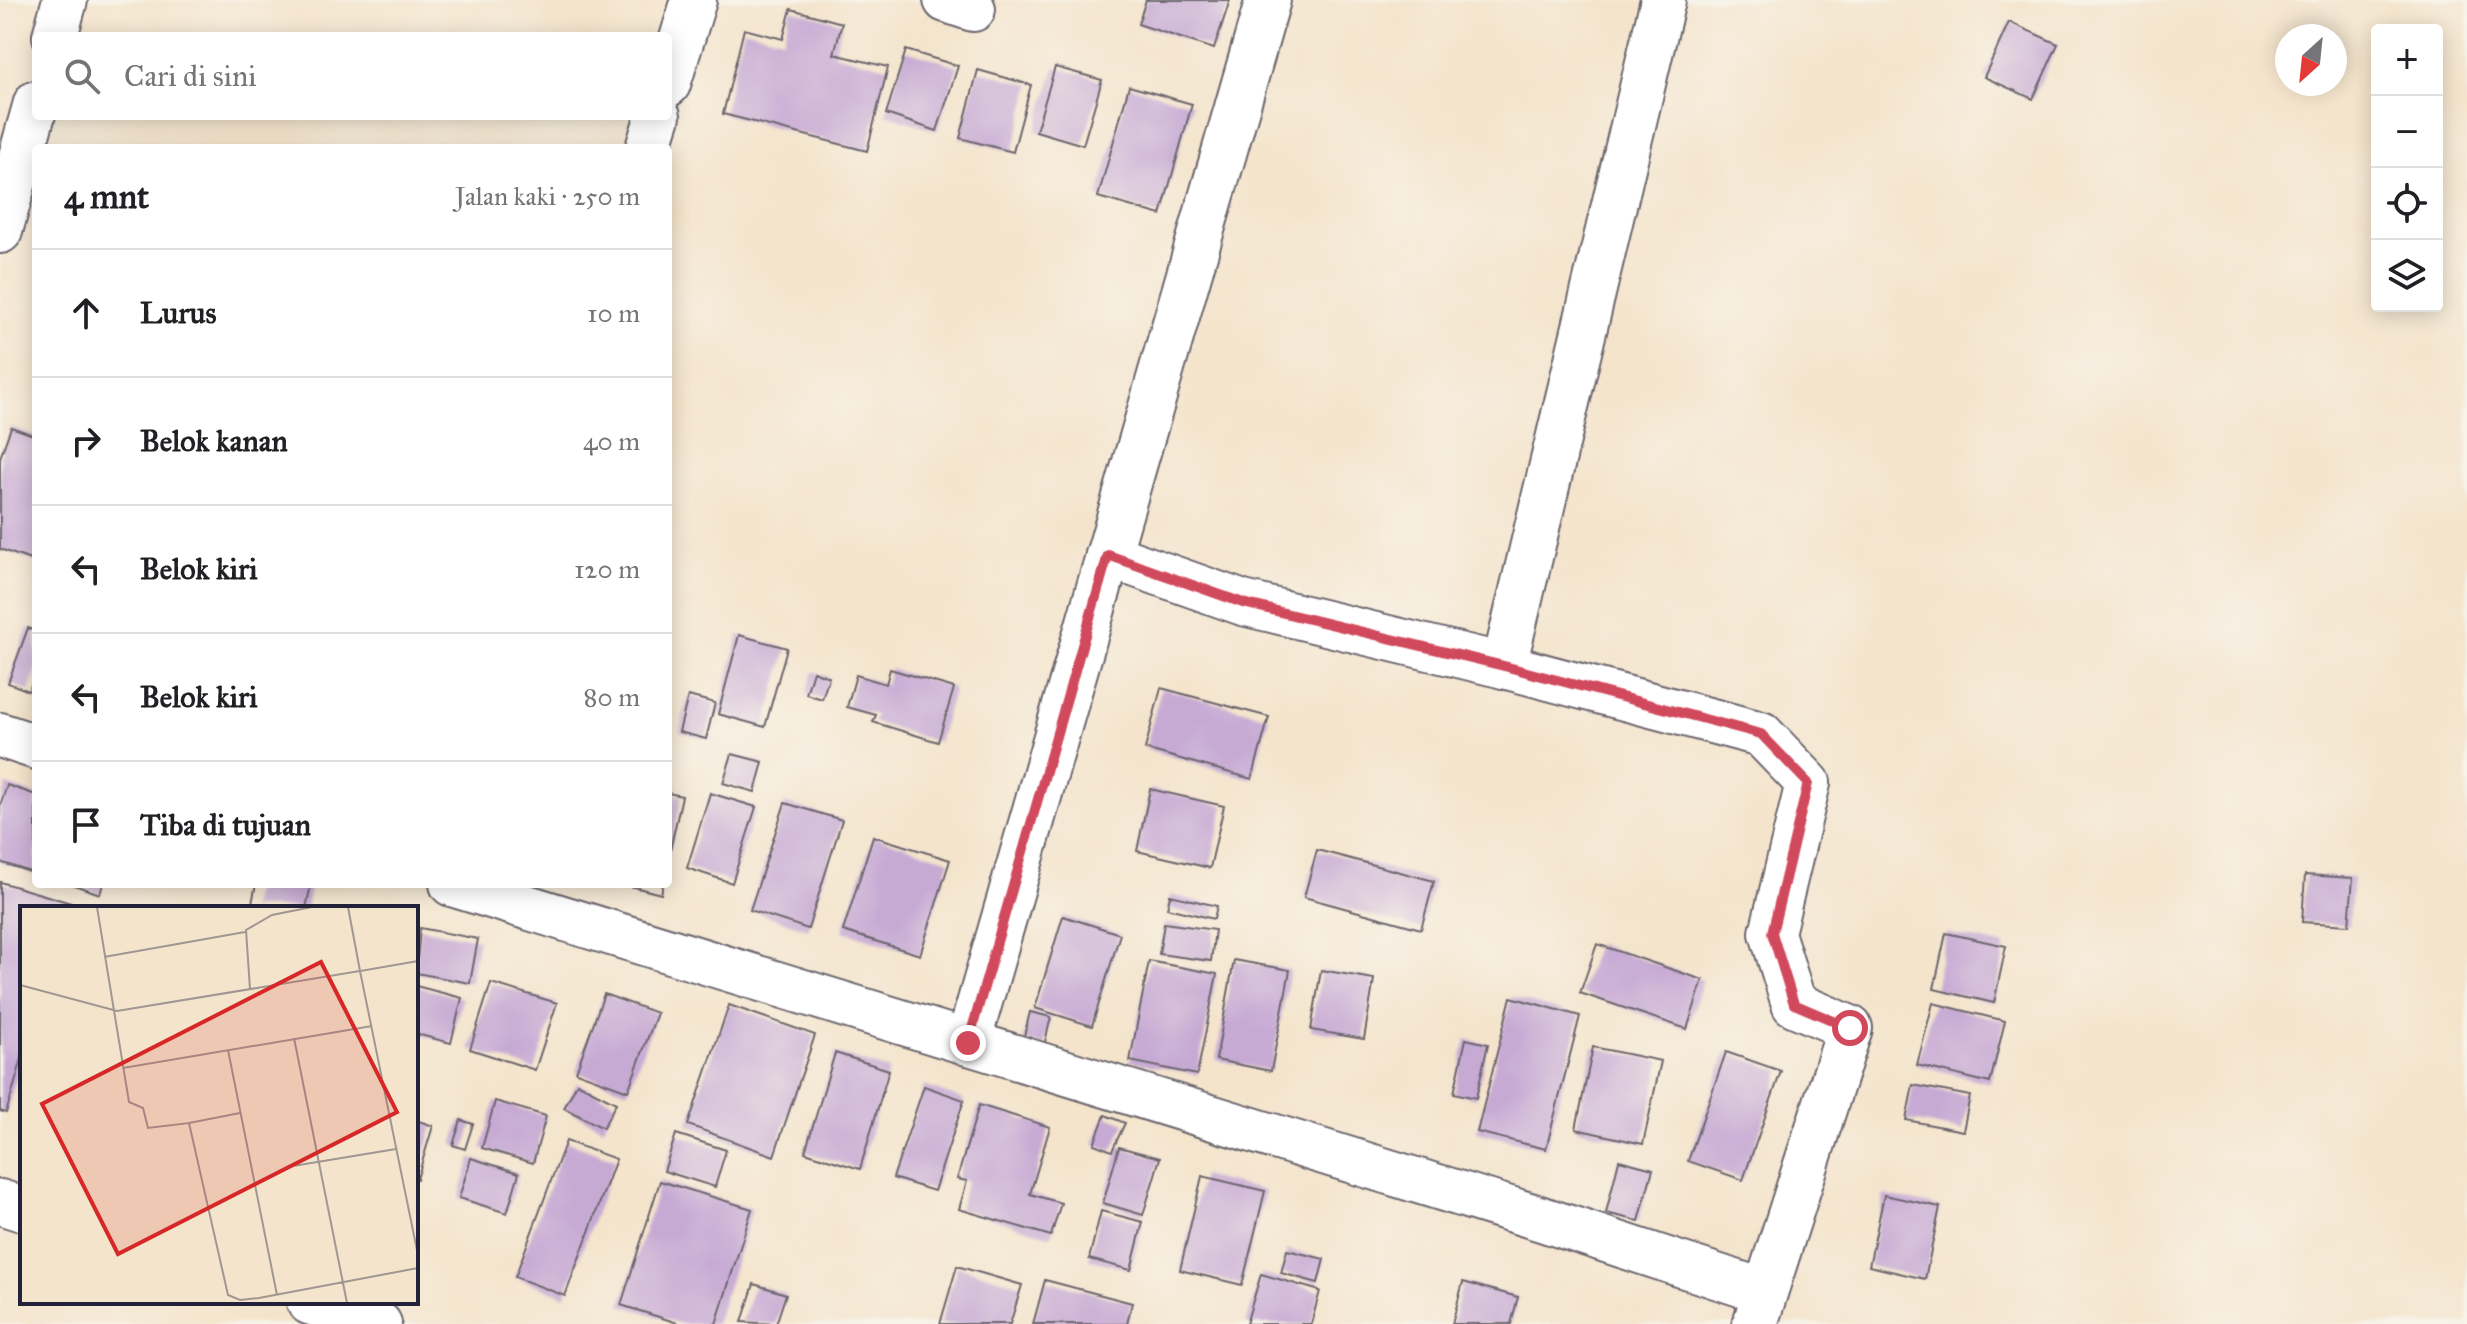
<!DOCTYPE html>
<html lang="id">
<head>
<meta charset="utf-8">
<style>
  body { margin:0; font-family:"IM FELL Great Primer",serif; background:#f6f6f6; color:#202124 }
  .controls { position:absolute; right:24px; top:24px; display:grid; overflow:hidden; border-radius:8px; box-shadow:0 4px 20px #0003 }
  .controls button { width:72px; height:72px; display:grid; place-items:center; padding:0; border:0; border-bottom:2px solid #e0e0e0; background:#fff; color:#202124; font:40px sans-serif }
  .compass { position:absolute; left:2275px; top:24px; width:72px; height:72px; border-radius:50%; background:#fff; box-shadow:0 4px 20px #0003; rotate:207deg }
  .stop { position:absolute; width:24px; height:24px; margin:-18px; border:6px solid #d1495b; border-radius:50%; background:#fff }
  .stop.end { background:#d1495b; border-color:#fff; box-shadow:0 2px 8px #0008 }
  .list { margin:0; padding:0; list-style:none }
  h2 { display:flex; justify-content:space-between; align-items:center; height:104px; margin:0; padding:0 32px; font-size:34px }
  h2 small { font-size:26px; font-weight:400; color:#757577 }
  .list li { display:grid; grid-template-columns:52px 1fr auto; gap:24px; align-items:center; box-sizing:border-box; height:128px; padding:0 32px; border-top:2px solid #e0e0e0 }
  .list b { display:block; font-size:30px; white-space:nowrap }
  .list em { font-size:26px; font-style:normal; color:#757577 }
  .icon { flex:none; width:44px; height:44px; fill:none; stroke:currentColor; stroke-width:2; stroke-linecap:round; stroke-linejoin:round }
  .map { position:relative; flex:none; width:2467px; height:1324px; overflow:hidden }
  .search { position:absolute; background:#fff; box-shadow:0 4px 20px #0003; left:32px; top:32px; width:640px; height:88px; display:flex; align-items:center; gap:20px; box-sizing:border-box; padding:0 28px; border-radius:8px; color:#757577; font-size:30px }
  .panel { position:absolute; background:#fff; box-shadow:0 4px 20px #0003; left:32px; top:144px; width:640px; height:744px; border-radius:8px }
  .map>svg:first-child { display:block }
  .building { fill:#c7aad4 }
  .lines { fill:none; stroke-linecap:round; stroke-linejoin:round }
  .minor-casing { stroke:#6c666e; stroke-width:48 }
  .highway-casing { stroke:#6c666e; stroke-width:48 }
  .minor { stroke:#fff; stroke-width:44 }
  .highway { stroke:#fff; stroke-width:44 }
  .route { stroke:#d1495b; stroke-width:10 }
  .inset-road { fill:none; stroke:#a09692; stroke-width:2 }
  .view { fill:#d62828; fill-opacity:0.15; stroke:#d62828; stroke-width:4 }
  .inset-edge { fill:none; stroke:#22223b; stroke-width:4 }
</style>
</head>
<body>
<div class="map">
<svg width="2467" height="1324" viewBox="0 0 2467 1324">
  <rect width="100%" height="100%" fill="#f7f3e8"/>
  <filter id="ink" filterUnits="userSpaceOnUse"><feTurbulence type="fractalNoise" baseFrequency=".0125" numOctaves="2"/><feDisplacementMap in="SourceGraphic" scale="16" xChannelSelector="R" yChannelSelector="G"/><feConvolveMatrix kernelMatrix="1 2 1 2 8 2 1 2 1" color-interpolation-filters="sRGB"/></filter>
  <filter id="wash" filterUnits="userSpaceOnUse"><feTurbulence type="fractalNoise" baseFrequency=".006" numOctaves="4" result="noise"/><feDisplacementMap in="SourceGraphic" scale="32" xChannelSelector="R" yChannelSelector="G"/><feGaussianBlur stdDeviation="1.8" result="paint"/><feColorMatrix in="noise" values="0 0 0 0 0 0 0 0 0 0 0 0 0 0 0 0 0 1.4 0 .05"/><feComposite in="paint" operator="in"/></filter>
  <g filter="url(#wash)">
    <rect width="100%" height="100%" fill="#f4e4cc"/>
    <g id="blocks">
      <g class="building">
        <polygon points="1146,0 1230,0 1214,49 1138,24"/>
        <polygon points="791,9 842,23 834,54 888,67 867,151 723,114 744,29 783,39"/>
        <polygon points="2009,22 2058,44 2033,99 1984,77"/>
        <polygon points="906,50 958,66 937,131 886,114"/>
        <polygon points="1055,67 1102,80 1083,145 1036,131"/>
        <polygon points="978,70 1031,85 1013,152 960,138"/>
        <polygon points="1129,86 1192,104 1161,215 1098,197"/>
        <polygon points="11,427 36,436 36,562 0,549 0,458"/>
        <polygon points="28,628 36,631 36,672 29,691 8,683"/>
        <polygon points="739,635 787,648 765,727 718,714"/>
        <polygon points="890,669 954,688 938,742 873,722 876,715 847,707 856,675 886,684"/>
        <polygon points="813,671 829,677 822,699 806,694"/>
        <polygon points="1161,688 1269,717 1252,779 1145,749"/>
        <polygon points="688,696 715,703 706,739 679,732"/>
        <polygon points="732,754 763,762 755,792 723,783"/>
        <polygon points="7,785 36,795 36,874 0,862 0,806"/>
        <polygon points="1150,789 1224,806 1210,868 1137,851"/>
        <polygon points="668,793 682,796 669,855 668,855"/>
        <polygon points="710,793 756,807 732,883 687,868"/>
        <polygon points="785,803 842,820 808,929 750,910"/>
        <polygon points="873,836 950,860 920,955 843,931"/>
        <polygon points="1317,850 1434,881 1421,929 1304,897"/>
        <polygon points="2305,875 2353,878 2349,925 2302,922"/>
        <polygon points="0,882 71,903 70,908 22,908 22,1059 6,1113 0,1111"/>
        <polygon points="71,884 103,884 100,894"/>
        <polygon points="256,884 311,885 306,908 251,908"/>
        <polygon points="622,884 663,884 661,894"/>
        <polygon points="1170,895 1217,906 1214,919 1167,908"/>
        <polygon points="1063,916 1120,934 1092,1026 1035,1008"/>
        <polygon points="1164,923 1215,930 1211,961 1159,954"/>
        <polygon points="420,928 478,939 470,983 416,973"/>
        <polygon points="1946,933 2006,946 1994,1003 1934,989"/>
        <polygon points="1597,944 1703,980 1687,1029 1580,993"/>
        <polygon points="1234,960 1290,970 1271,1071 1216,1060"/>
        <polygon points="1149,961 1217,974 1197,1075 1130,1061"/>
        <polygon points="1321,970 1374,979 1364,1039 1311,1030"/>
        <polygon points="491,983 557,1003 535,1070 470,1049"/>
        <polygon points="416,986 462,998 451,1043 416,1034"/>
        <polygon points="604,994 657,1013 628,1091 576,1072"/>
        <polygon points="1511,997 1580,1016 1546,1149 1477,1132"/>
        <polygon points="1933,1003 2005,1021 1990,1083 1917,1065"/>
        <polygon points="729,1005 815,1035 774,1156 688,1125"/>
        <polygon points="1030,1012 1051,1017 1044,1046 1023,1040"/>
        <polygon points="1466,1039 1488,1044 1476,1098 1454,1093"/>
        <polygon points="1593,1047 1661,1061 1643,1144 1576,1129"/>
        <polygon points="1726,1052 1781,1071 1743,1180 1688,1161"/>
        <polygon points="835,1053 889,1070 860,1169 805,1152"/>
        <polygon points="577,1083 616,1103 603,1128 564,1108"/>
        <polygon points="1913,1085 1970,1096 1963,1131 1906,1120"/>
        <polygon points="924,1086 964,1100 934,1191 893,1178"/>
        <polygon points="495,1101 546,1116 533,1163 482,1148"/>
        <polygon points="979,1105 1050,1127 1030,1194 1061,1203 1051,1236 959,1209 967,1181 957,1179"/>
        <polygon points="1105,1115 1125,1123 1112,1151 1094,1144"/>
        <polygon points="416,1120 433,1126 417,1179 416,1179"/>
        <polygon points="461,1120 473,1124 465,1149 453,1145"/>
        <polygon points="676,1134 726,1150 715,1187 664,1171"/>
        <polygon points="566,1141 616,1159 565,1296 515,1277"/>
        <polygon points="1119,1147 1160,1158 1143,1215 1103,1203"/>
        <polygon points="471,1158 519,1173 507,1213 459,1198"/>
        <polygon points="1619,1160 1653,1169 1639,1221 1606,1213"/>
        <polygon points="1202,1176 1265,1191 1242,1285 1180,1270"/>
        <polygon points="660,1181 752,1209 716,1324 681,1324 621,1305"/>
        <polygon points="1884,1195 1940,1207 1925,1279 1869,1266"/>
        <polygon points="1101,1211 1143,1222 1131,1270 1089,1259"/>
        <polygon points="1287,1250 1324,1259 1318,1283 1281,1273"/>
        <polygon points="957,1266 1022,1285 1010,1324 940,1324"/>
        <polygon points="1261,1274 1320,1291 1311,1324 1246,1324"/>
        <polygon points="1045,1280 1132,1303 1127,1324 1033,1324"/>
        <polygon points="1463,1282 1518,1297 1511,1324 1452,1324"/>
        <polygon points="754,1284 786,1294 776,1324 742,1322"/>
      </g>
    </g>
  </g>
  <g filter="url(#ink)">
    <use href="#blocks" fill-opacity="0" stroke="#6c666e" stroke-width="2"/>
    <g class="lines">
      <defs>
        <g id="minor">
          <polyline points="946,0 973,9"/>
          <polyline points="1663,0 1504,666 1761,734 1808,783 1772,933 1794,1004 1850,1028 1755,1324"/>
          <polyline points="668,84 694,0"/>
          <polyline points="648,148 658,116"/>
          <polyline points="1108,555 1243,603 1504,666"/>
          <polyline points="0,735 36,747"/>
          <polyline points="452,884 1542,1219 1765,1292"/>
          <polyline points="968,1043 1268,0"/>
          <polyline points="0,1202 22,1209"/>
          <polyline points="309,1302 379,1324"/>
        </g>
        <g id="highway">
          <polyline points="55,36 65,0"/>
          <polyline points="0,231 36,103"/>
        </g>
      </defs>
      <use href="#minor" class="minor-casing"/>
      <use href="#highway" class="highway-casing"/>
      <use href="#minor" class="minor"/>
      <use href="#highway" class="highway"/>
    </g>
  </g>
  <g class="lines" filter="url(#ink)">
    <polyline class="route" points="968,1043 1108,555 1243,603 1504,666 1761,734 1808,783 1772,933 1794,1004 1850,1028"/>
  </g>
  <g transform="translate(20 906)">
    <rect width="398" height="398" fill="#f4e4cc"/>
    <path class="inset-road" d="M 77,1 L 109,196 L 123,202 L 128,222 L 169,217 L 208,389 L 220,394 L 239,392 L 398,362M 84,51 L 225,26M 398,55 L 340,65 L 398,349M 0,79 L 97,105 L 340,65 L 328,1M 230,83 L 226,24 L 252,9 L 292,1M 274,132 L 327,397M 208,144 L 257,389M 103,162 L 352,120M 169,217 L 220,207M 267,261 L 376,243"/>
    <path class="view" d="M 301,56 L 377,206 L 98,348 L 22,198 Z"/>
    <rect width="398" height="398" class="inset-edge"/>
  </g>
</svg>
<div class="controls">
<button>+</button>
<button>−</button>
<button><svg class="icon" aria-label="locate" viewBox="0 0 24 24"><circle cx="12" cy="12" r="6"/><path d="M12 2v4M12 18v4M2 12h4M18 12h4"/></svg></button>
<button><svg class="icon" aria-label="layers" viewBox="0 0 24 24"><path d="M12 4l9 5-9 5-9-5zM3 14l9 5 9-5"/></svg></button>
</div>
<svg class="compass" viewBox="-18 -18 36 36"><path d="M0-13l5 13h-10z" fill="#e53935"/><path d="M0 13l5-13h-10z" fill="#757577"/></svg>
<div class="stop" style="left:1850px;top:1028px"></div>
<div class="stop end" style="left:968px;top:1043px"></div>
<div class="search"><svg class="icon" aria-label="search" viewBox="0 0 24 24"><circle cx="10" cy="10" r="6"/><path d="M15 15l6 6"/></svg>Cari di sini</div>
<section class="panel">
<h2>4 mnt<small>Jalan kaki · 250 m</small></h2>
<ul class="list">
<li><svg class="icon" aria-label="ahead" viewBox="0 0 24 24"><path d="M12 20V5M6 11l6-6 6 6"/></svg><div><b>Lurus</b></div><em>10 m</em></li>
<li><svg class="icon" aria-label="right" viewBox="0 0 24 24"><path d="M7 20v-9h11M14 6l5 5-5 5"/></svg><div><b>Belok kanan</b></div><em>40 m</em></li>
<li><svg class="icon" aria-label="left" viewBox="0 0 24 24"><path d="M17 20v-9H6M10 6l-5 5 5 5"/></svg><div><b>Belok kiri</b></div><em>120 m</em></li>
<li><svg class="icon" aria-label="left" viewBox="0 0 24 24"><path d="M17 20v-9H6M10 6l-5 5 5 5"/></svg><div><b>Belok kiri</b></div><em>80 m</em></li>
<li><svg class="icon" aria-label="arrive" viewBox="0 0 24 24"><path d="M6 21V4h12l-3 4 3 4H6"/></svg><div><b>Tiba di tujuan</b></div></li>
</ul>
</section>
</div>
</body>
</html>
